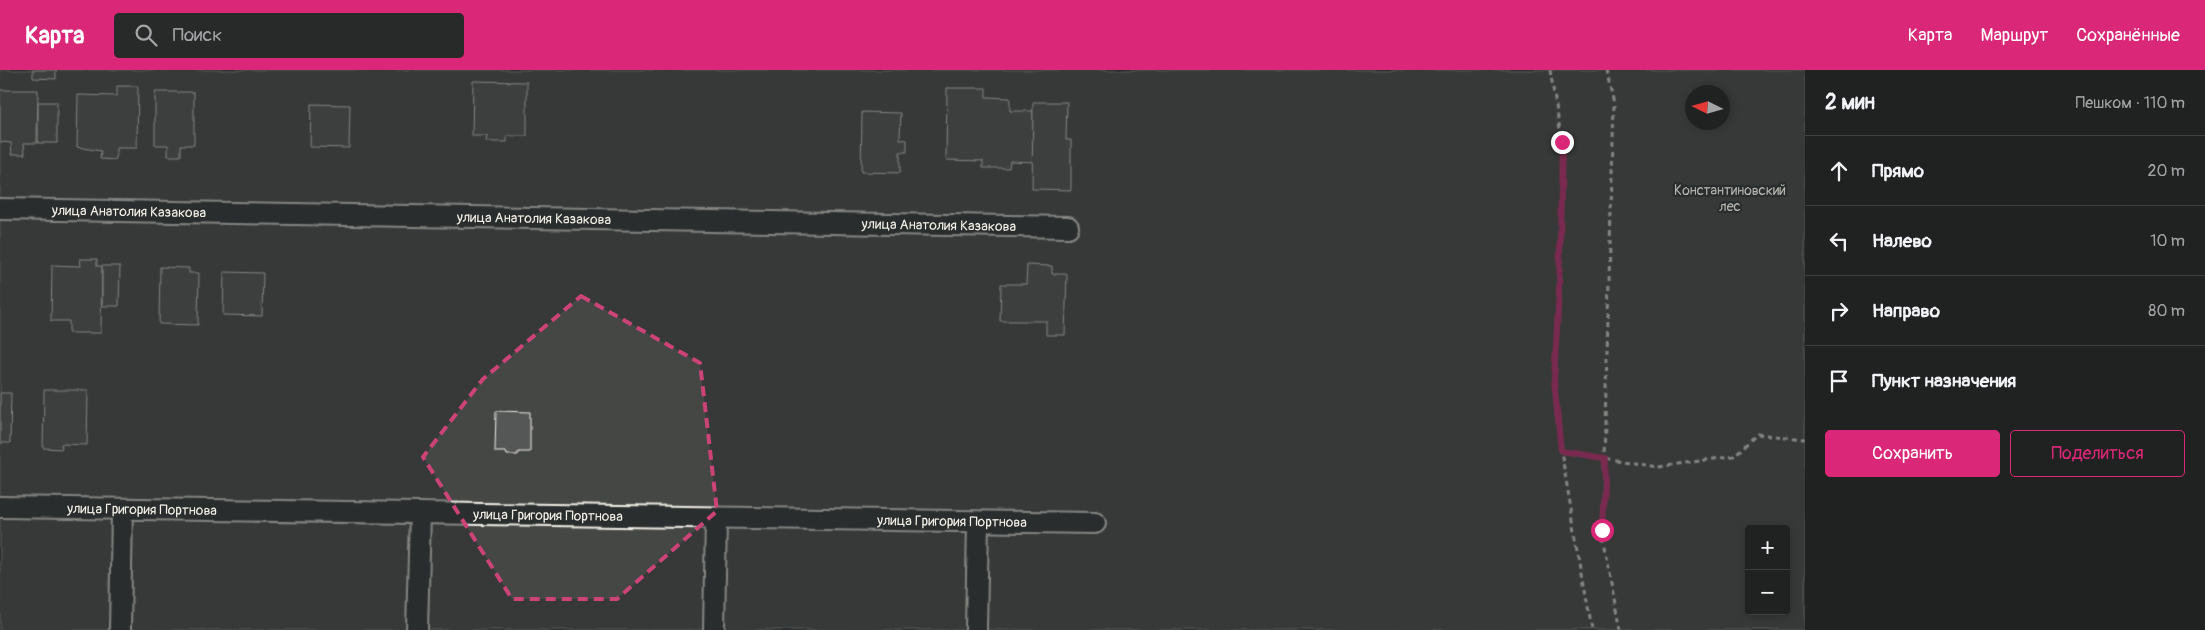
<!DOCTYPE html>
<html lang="ru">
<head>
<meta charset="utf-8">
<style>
  body { margin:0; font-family:Pangolin,sans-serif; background:#282a2a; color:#f1f3f6 }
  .controls { position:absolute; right:15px; bottom:15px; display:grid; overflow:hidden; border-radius:5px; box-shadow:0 2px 8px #0003 }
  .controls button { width:45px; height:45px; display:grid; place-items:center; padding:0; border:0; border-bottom:1px solid #3d3f40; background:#202222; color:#f1f3f6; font:25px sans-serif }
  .compass { position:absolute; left:1685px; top:15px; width:45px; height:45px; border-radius:50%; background:#202222; box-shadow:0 2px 8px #0003; rotate:275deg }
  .stop { position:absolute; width:15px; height:15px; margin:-11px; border:4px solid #db2777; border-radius:50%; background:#fff }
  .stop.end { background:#db2777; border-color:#fff; box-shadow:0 1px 5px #0008 }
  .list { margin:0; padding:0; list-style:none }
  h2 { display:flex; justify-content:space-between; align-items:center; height:65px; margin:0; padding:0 20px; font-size:21px }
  h2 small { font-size:16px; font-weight:400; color:#a2a4a5 }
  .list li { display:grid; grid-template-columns:32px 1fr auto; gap:15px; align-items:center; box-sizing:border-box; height:70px; padding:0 20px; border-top:1px solid #3d3f40 }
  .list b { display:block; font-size:19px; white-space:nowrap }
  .list em { font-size:16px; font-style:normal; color:#a2a4a5 }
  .actions { display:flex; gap:10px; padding:15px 20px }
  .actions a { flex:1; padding:11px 0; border:1px solid #db2777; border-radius:5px; text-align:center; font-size:18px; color:#db2777 }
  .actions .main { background:#db2777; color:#fff }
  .icon { flex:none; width:28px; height:28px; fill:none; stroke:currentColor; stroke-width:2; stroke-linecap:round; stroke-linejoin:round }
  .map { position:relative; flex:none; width:1805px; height:560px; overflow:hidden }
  header { display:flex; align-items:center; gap:30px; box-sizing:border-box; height:70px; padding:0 25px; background:#db2777; color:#fff }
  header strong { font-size:24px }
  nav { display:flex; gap:28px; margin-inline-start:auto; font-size:18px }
  .search { width:350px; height:45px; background:#282a2a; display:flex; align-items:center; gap:12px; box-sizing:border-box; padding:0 18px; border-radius:5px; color:#a2a4a5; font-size:19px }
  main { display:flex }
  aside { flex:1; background:#202222 }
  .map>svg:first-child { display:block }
  .green { fill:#444645; stroke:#9c9c96; fill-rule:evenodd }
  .building { fill:#555756; stroke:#f4f1e8 }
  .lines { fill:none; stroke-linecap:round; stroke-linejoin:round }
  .street-casing { stroke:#f4f1e8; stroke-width:24 }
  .path { stroke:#f4f1e8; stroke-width:3; stroke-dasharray:5 4; stroke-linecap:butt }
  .street { stroke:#2a2d2e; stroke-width:20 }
  .route { stroke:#db2777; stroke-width:6 }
  .marked { fill:none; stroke:#cc4377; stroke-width:4; stroke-dasharray:10 6; stroke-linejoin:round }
  .labels { text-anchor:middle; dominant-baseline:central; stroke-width:4.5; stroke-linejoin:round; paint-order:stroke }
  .park-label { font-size:14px; fill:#b6b5af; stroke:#2a2d2e }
  .street-label { font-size:14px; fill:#f4f1e8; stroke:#2a2d2e }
</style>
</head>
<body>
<header>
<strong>Карта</strong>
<div class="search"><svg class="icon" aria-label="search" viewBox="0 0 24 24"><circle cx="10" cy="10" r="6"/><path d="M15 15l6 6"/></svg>Поиск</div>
<nav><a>Карта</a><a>Маршрут</a><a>Сохранённые</a></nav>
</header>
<main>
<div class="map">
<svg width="1805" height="560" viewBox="0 0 1805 560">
  <rect width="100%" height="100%" fill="#2a2d2e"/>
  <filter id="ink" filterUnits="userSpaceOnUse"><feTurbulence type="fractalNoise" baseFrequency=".02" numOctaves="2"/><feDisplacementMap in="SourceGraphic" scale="10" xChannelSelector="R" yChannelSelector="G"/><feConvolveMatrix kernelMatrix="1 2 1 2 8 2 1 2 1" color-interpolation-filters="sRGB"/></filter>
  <g filter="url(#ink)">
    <path class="green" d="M 0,0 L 1805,0 L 1805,560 L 0,560 ZM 1692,22 L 1722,22 L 1722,52 L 1692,52 ZM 1749,459 L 1786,459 L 1786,541 L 1749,541 Z"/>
    <g class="building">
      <polygon points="33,0 56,0 56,9 33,8"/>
      <polygon points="473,11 527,12 527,66 507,66 507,72 486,72 487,66 472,66"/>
      <polygon points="117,16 138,16 137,78 116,78 116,90 100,89 101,81 77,77 78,25 117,26"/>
      <polygon points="947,18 986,18 986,27 1010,28 1010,41 1033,41 1034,92 1010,91 1009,98 983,98 983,91 946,90"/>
      <polygon points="0,20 38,20 37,73 24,73 25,84 12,84 11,73 0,72"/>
      <polygon points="155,22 194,22 194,75 181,75 181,86 168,86 168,75 155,75"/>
      <rect x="38" y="32" width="19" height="41"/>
      <polygon points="1033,32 1067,32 1066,70 1071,70 1071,120 1032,119"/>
      <polygon points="311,34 350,35 349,78 310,77"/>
      <polygon points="862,42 901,43 900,69 907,70 907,82 900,82 900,103 861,102"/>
      <polygon points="80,189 97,189 97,196 102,196 101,263 69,263 69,251 51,251 52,195 81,196"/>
      <polygon points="1027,195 1052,196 1052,204 1067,204 1065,265 1046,265 1046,251 1000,251 1001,214 1026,214"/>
      <polygon points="102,196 120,196 119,236 102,236"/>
      <polygon points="160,197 189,198 189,203 199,203 198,255 159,254"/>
      <polygon points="224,202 263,203 262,246 223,245"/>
      <polygon points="44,320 88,320 87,375 61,374 62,379 43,378"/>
      <polygon points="0,323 11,323 10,373 0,373"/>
      <polygon points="496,341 530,342 530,382 518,382 518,385 507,385 506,382 495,382"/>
    </g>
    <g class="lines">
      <defs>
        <g id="street">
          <path id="s1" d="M 0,139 L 1068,157"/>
          <path id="s2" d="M 0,437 L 1095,453"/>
          <polyline points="120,560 122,439"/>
          <polyline points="417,560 420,443"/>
          <polyline points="714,560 716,448"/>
          <polyline points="976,560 978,452"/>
        </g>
      </defs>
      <use href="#street" class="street-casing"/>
      <g class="path">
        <polyline points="1550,0 1562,72 1559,222 1554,310 1561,381 1592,560"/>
        <polyline points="1606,0 1614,33 1602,461 1621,560"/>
        <polyline points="1561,381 1658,397 1734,386 1757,364 1805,369"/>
      </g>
      <use href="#street" class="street"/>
    </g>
  </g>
  <g class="lines" filter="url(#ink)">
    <polyline class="route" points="1562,72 1559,222 1554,310 1561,381 1605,388 1602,460"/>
  </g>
  <path d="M0 0H1805V560H0ZM 581,226 L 700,293 L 717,441 L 617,529 L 512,529 L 423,387 L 483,309 Z" fill="#2a2d2e" fill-opacity=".55" fill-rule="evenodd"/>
  <path class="marked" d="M 581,226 L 700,293 L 717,441 L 617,529 L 512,529 L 423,387 L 483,309 Z"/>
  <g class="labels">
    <g class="park-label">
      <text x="1730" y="120">Константиновский<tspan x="1730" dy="16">лес</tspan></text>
    </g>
    <g class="street-label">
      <text stroke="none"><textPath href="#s1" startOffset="129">улица Анатолия Казакова</textPath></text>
      <text stroke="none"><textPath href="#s1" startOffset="534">улица Анатолия Казакова</textPath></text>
      <text stroke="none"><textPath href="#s1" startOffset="939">улица Анатолия Казакова</textPath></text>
      <text stroke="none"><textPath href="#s2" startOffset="142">улица Григория Портнова</textPath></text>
      <text stroke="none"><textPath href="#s2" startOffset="548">улица Григория Портнова</textPath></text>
      <text stroke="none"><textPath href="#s2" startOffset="952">улица Григория Портнова</textPath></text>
    </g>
  </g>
</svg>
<div class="controls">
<button>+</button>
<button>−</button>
</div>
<svg class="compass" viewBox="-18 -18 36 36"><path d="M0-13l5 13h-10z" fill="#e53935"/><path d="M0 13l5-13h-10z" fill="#a2a4a5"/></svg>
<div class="stop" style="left:1602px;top:460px"></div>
<div class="stop end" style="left:1562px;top:72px"></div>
</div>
<aside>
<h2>2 мин<small>Пешком · 110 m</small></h2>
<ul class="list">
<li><svg class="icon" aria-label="ahead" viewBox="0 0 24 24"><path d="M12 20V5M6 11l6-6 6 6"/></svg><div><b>Прямо</b></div><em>20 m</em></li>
<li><svg class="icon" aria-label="left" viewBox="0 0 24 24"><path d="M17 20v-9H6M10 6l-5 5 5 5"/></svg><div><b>Налево</b></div><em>10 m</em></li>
<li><svg class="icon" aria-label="right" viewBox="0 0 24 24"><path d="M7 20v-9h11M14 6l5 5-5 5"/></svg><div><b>Направо</b></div><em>80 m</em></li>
<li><svg class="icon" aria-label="arrive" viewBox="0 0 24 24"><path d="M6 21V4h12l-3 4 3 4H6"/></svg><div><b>Пункт назначения</b></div></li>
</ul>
<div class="actions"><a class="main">Сохранить</a><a>Поделиться</a></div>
</aside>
</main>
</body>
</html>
